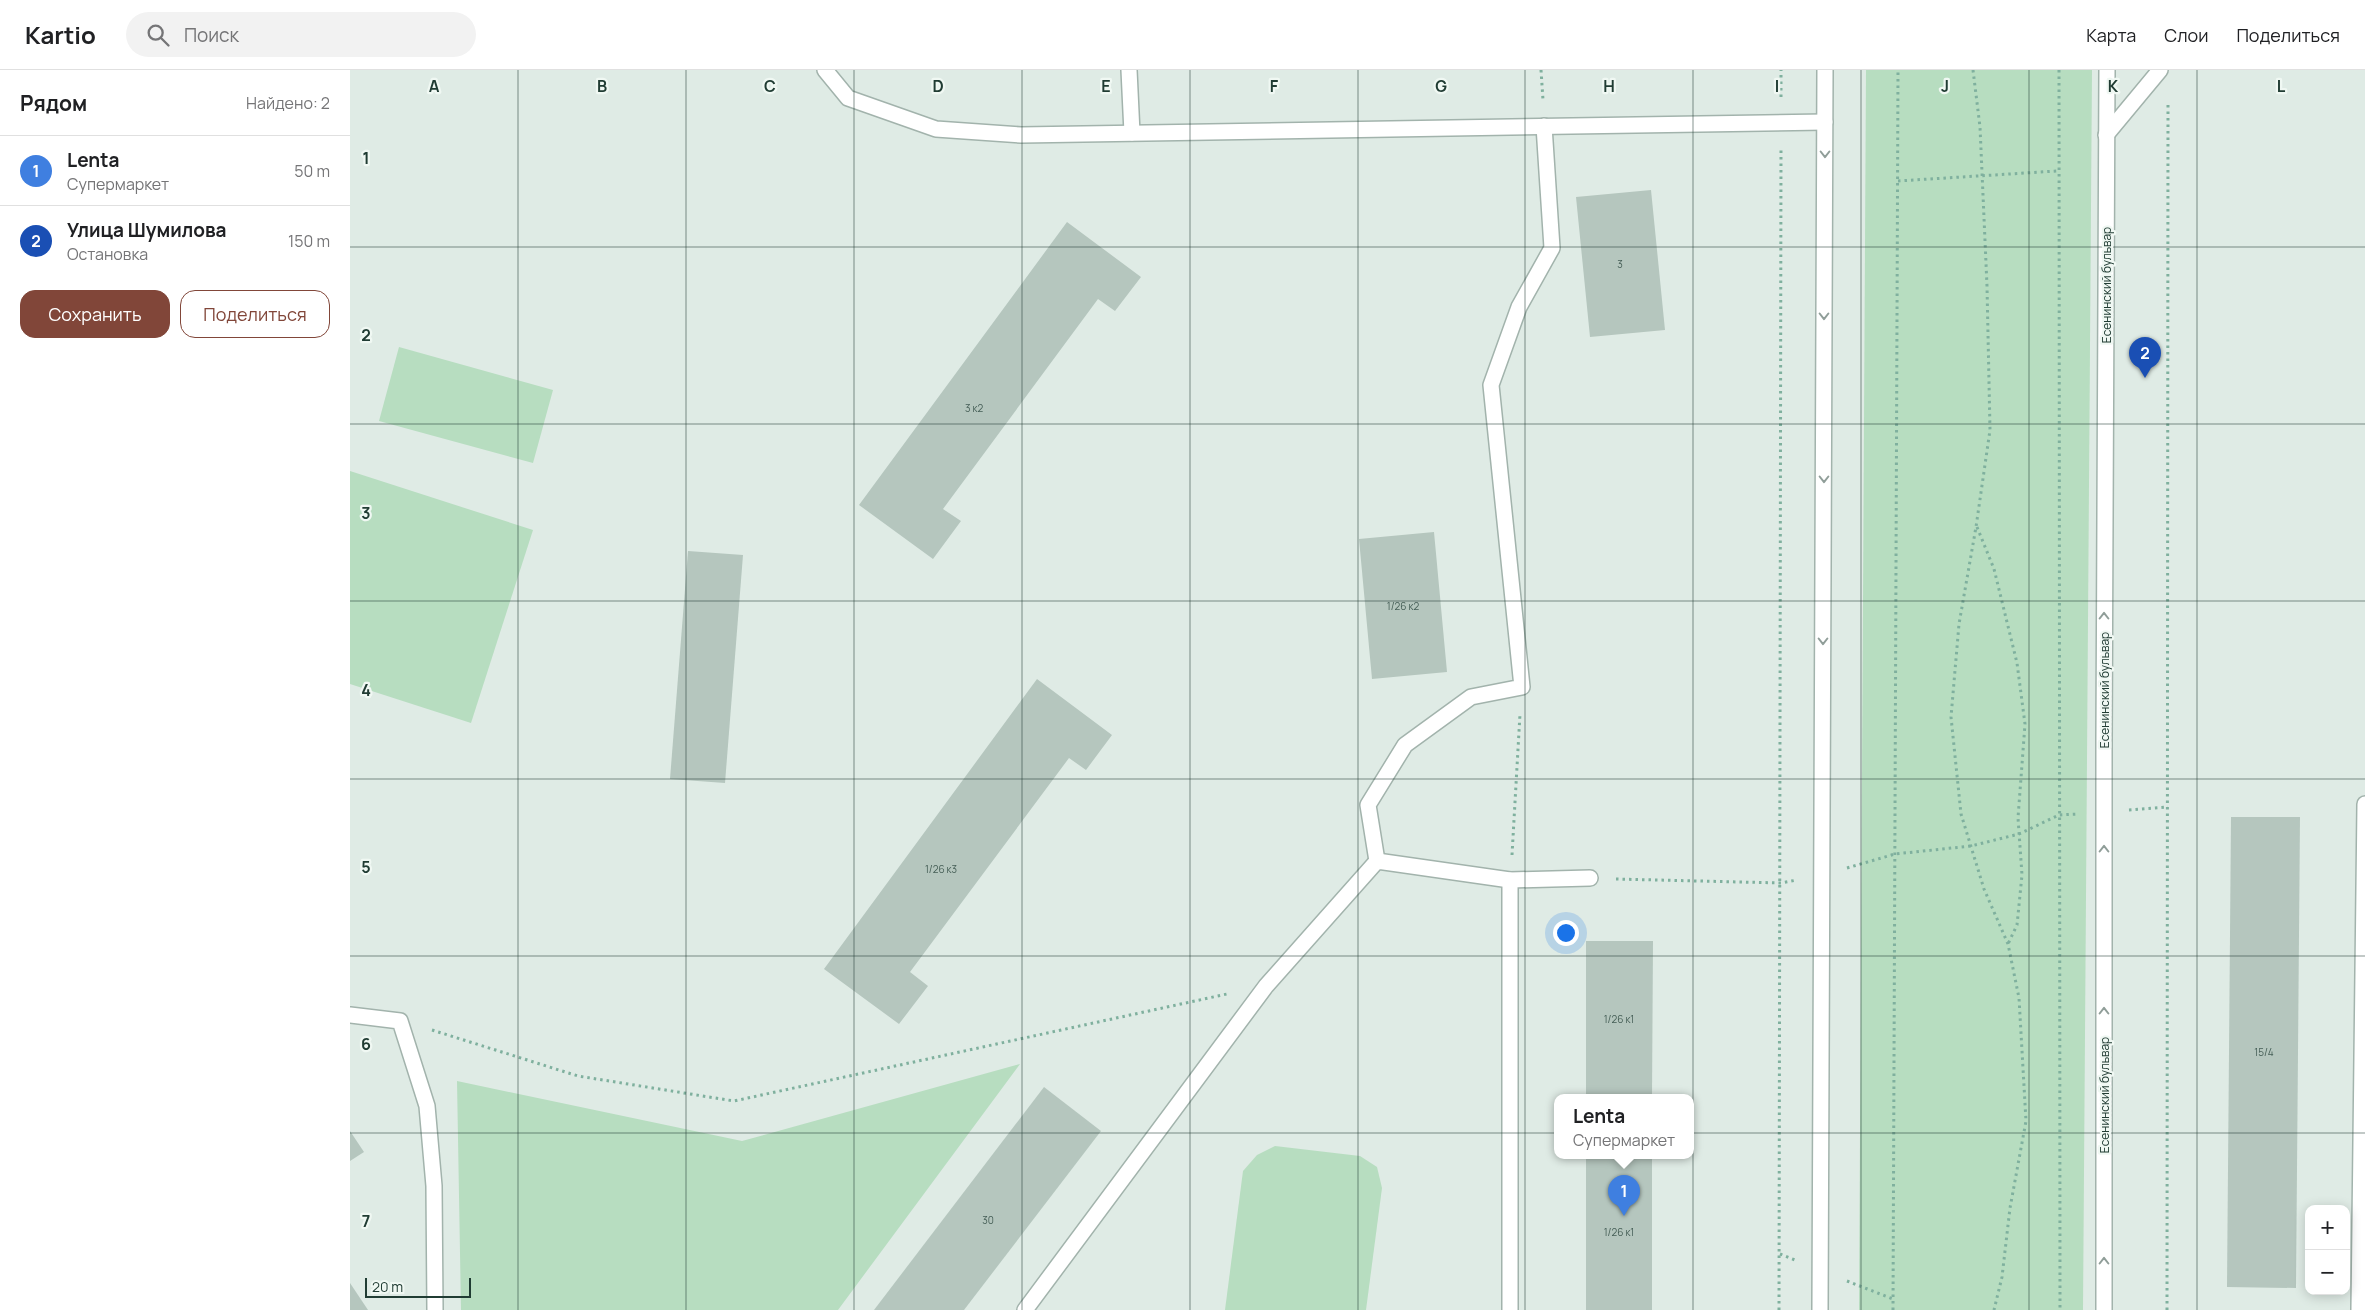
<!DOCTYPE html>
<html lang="ru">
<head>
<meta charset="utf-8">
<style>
  body { margin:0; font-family:Manrope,sans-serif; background:#f2f2f2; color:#202124 }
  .controls { position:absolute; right:15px; bottom:15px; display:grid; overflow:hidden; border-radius:10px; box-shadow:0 2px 12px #0003 }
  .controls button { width:45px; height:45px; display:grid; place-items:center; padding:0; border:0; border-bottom:1px solid #e0e0e0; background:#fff; color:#202124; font:25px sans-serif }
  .scale { position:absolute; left:15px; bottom:12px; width:106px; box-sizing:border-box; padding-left:5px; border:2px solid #203c33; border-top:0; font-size:14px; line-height:18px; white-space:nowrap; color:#203c33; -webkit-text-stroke:4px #f0f8f3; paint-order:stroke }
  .you { position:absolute; left:1215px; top:862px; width:18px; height:18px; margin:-12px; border:4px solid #fff; border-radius:50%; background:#1a73e8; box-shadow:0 0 0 8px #1a73e833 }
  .badge { display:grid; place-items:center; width:32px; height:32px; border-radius:50%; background:#814639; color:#fff; font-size:16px; font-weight:700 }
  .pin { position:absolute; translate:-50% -41px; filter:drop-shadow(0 1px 2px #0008) }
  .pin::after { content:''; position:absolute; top:26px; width:18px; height:15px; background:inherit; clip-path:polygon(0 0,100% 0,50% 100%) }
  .popup { position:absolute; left:1204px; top:1024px; width:140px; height:65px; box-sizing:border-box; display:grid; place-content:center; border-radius:10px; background:#fff; filter:drop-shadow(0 1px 4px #0005); font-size:16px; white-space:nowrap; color:#757577 }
  .popup b { font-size:19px; color:#202124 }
  .popup::after { content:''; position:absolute; left:50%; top:100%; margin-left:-10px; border:10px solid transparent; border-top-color:#fff }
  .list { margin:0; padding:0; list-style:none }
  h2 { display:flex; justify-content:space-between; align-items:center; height:65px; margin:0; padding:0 20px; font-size:21px }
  h2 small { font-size:16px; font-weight:400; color:#757577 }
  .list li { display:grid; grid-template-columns:32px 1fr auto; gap:15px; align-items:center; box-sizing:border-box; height:70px; padding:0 20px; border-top:1px solid #e0e0e0 }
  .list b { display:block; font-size:19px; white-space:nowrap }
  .list p { margin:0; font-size:16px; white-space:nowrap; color:#757577 }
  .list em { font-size:16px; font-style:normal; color:#757577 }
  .actions { display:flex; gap:10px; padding:15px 20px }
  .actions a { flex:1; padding:11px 0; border:1px solid #814639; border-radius:15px; text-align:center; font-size:18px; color:#814639 }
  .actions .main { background:#814639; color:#fff }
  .icon { flex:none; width:28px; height:28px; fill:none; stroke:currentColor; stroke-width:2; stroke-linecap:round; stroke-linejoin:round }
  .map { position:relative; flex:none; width:2015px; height:1240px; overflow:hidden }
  header { display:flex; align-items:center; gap:30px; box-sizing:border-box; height:70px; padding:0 25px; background:#fff; border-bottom:1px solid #e0e0e0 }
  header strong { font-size:24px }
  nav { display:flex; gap:28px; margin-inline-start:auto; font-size:18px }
  .search { width:350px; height:45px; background:#f2f2f2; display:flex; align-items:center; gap:12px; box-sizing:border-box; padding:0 18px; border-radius:28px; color:#757577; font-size:19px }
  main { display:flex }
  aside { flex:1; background:#fff }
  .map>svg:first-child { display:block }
  .green { fill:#b7ddc0 }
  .building { fill:#b5c6be }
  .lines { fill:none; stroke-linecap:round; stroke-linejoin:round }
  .service-casing { stroke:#a2b3ac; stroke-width:18 }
  .tertiary-casing { stroke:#a2b3ac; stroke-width:18 }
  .path { stroke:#7fb09e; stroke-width:3; stroke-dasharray:2.5 4; stroke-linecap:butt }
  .service { stroke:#fff; stroke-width:15 }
  .tertiary { stroke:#fff; stroke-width:15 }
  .oneway { stroke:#909e99 }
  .grid { fill:none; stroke:#203c33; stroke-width:1; stroke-opacity:0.55 }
  .labels { text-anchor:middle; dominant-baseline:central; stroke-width:4.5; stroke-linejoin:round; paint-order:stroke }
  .number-label { font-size:10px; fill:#455e56 }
  .street-label { font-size:12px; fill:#203c33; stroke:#f0f8f3 }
  .grid-label { font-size:16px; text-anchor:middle; font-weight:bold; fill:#203c33; stroke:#f0f8f3; stroke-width:4.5; stroke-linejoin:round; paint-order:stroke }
</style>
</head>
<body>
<header>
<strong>Kartio</strong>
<div class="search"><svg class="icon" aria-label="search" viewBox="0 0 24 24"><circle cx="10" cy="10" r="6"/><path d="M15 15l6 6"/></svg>Поиск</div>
<nav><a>Карта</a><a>Слои</a><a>Поделиться</a></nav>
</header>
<main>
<aside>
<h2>Рядом<small>Найдено: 2</small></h2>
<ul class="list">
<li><span class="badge" style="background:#3f7fe0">1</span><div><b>Lenta</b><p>Супермаркет</p></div><em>50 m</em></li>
<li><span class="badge" style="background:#1a4fb4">2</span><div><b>Улица Шумилова</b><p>Остановка</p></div><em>150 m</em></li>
</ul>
<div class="actions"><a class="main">Сохранить</a><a>Поделиться</a></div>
</aside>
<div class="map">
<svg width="2015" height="1240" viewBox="0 0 2015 1240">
  <rect width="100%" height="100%" fill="#dfebe5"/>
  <g class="green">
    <polygon points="1516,0 1742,0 1733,1240 1509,1240"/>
    <polygon points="49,277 203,320 183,393 29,351"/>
    <polygon points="0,401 183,460 121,653 0,614"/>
    <polygon points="670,994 488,1240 111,1240 107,1011 392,1071"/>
    <polygon points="925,1076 1010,1086 1027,1097 1032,1118 1016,1240 875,1240 893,1101 907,1085"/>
  </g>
  <g class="building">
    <polygon points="1301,120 1315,260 1240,267 1226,127"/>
    <polygon points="717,152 791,207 765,241 748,229 593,439 611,451 583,489 509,435"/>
    <polygon points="1084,462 1097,602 1022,609 1009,469"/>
    <polygon points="338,481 393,485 375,713 320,709"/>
    <polygon points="687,609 762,665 736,700 719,688 560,902 578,916 549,954 474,899"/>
    <polygon points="1881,747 1950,747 1946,1218 1877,1217"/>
    <polygon points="1236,871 1303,871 1302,1027 1236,1027"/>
    <polygon points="694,1017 751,1061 614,1240 524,1240"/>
    <polygon points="0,1061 14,1082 0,1091"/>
    <rect x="1236" y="1085" width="66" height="155"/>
    <polygon points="0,1213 18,1240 0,1240"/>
  </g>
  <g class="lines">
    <defs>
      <g id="service">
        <polyline points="475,0 498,28 586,59 671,65 1475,52"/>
        <polyline points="779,0 782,63"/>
        <polyline points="1756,65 1810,0"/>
        <polyline points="1027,791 1018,735 1055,675 1121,627 1172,617 1141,315 1169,237 1202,178 1194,56"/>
        <polyline points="0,945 50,951 77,1036 84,1116 85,1240"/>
        <polyline points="675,1240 916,916 1027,791 1160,810 1240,808"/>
        <polyline points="1160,1240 1160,810"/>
        <polyline points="2009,1240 2015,734"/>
      </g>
      <g id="tertiary">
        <polyline points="1470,1240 1475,0"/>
        <polyline points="1754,1240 1754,670 1757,0"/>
      </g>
    </defs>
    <use href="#service" class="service-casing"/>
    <use href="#tertiary" class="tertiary-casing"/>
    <g class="path">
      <polyline points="1191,0 1193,30"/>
      <polyline points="1623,0 1630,57 1637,216 1640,360 1626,457 1609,554 1601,647 1611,744 1634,819 1658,874 1669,928 1676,1051 1660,1138 1652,1207 1644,1240"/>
      <polyline points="1709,0 1710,1240"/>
      <polyline points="1431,27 1431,0"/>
      <polyline points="1548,111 1707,101"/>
      <polyline points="1627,457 1644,499 1667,593 1675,654 1668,748 1672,805 1667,855 1658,874"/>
      <polyline points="1779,740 1818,737"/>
      <polyline points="1162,785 1170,644"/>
      <polyline points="1497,798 1545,784 1621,776 1669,764 1709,745 1728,744"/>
      <polyline points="1266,809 1431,813 1447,810"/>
      <polyline points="82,960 228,1006 384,1031 877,924"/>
      <polyline points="1430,1184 1445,1190"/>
      <polyline points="1497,1211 1543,1229"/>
      <polyline points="1429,1240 1431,78"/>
      <polyline points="1543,1240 1548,0"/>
      <polyline points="1817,1240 1818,33"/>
    </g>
    <use href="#service" class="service"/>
    <use href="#tertiary" class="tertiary"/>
  </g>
  <defs><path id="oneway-chevron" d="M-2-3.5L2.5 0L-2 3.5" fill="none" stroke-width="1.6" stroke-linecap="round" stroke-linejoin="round" transform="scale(1.25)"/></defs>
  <g class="oneway">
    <use href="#oneway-chevron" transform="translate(1475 84) rotate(90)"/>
    <use href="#oneway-chevron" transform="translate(1474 246) rotate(90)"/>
    <use href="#oneway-chevron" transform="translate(1474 409) rotate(90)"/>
    <use href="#oneway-chevron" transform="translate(1754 546) rotate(-90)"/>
    <use href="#oneway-chevron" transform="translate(1473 571) rotate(90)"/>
    <use href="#oneway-chevron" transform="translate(1754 779) rotate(-90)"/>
    <use href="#oneway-chevron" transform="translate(1754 941) rotate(-90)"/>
    <use href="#oneway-chevron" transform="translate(1754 1191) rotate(-90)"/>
  </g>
  <path class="grid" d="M 168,0 L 168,1240M 336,0 L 336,1240M 504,0 L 504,1240M 672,0 L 672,1240M 840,0 L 840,1240M 1008,0 L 1008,1240M 1175,0 L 1175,1240M 1343,0 L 1343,1240M 1511,0 L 1511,1240M 1679,0 L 1679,1240M 1847,0 L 1847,1240M 0,177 L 2015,177M 0,354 L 2015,354M 0,531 L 2015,531M 0,709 L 2015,709M 0,886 L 2015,886M 0,1063 L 2015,1063"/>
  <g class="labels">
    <g class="number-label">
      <text x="1270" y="194">3</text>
      <text x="624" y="338">3 к2</text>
      <text x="1053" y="536">1/26 к2</text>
      <text x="591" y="799">1/26 к3</text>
      <text x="1269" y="949">1/26 к1</text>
      <text x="1914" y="982">15/4</text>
      <text x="638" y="1150">30</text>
      <text x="1269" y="1162">1/26 к1</text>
    </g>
    <g class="street-label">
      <text transform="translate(1756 215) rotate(-90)">Есенинский бульвар</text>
      <text transform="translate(1754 620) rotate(-90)">Есенинский бульвар</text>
      <text transform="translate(1754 1025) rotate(-90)">Есенинский бульвар</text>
    </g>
  </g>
  <g class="grid-label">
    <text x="84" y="22">A</text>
    <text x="252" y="22">B</text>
    <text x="420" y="22">C</text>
    <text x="588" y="22">D</text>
    <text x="756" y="22">E</text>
    <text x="924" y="22">F</text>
    <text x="1091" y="22">G</text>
    <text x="1259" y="22">H</text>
    <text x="1427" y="22">I</text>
    <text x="1595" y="22">J</text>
    <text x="1763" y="22">K</text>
    <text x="1931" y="22">L</text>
    <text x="16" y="94">1</text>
    <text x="16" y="271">2</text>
    <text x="16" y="449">3</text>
    <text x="16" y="626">4</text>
    <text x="16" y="803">5</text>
    <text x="16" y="980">6</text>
    <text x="16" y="1157">7</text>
  </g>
</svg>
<div class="controls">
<button>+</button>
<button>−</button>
</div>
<div class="scale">20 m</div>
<div class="you"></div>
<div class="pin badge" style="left:1274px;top:1146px;background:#3f7fe0">1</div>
<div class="popup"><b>Lenta</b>Супермаркет</div>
<div class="pin badge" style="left:1795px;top:308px;background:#1a4fb4">2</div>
</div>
</main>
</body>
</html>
